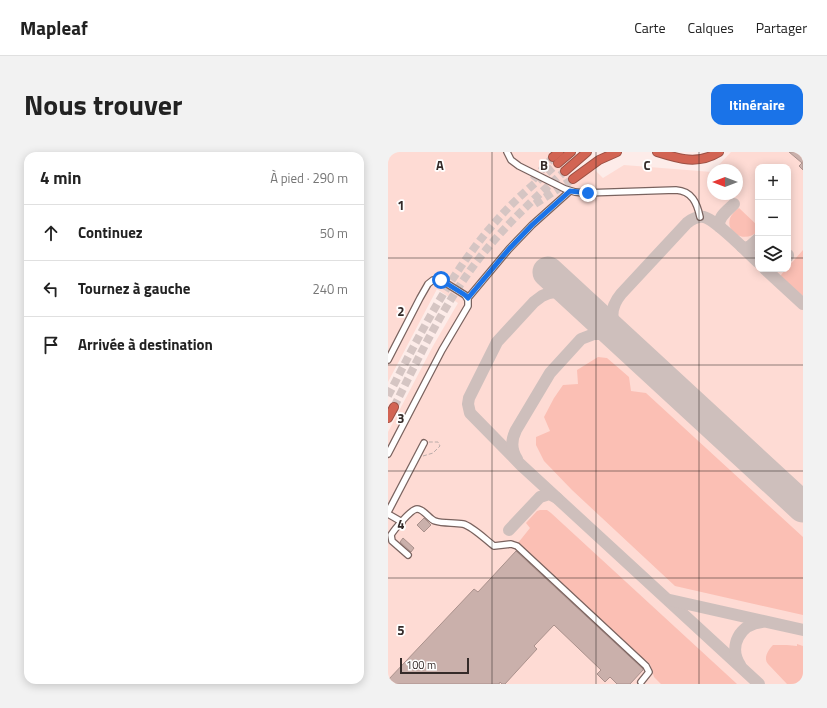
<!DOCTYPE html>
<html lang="fr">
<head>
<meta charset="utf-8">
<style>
  body { margin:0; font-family:"Titillium Web",sans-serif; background:#f2f2f2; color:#222 }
  .controls { position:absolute; right:12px; top:12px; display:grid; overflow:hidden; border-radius:8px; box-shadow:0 2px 10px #0003 }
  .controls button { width:36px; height:36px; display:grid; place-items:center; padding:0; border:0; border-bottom:1px solid #e0e0e0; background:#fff; color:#222; font:20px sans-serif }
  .compass { position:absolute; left:319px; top:12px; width:36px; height:36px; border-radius:50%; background:#fff; box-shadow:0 2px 10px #0003; rotate:270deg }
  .scale { position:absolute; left:12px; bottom:10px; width:69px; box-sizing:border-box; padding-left:4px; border:2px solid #352b29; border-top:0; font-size:11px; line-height:14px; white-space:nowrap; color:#352b29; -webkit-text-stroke:3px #fff; paint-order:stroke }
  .stop { position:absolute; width:12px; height:12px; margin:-9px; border:3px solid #1a73e8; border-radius:50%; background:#fff }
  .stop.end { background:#1a73e8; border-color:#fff; box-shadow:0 1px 4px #0008 }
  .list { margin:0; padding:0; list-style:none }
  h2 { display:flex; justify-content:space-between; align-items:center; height:52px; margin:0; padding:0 16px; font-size:17px }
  h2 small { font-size:13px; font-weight:400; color:#767676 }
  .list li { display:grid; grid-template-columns:26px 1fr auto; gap:12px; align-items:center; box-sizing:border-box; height:56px; padding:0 16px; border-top:1px solid #e0e0e0 }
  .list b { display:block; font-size:15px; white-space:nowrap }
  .list em { font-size:13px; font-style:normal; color:#767676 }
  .icon { flex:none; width:22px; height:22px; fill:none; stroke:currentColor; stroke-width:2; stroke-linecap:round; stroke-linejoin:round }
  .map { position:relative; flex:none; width:415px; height:532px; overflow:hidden; border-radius:12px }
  header { display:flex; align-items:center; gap:24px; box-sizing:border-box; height:56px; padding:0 20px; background:#fff; border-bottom:1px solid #e0e0e0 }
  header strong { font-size:19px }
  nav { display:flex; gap:22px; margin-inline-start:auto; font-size:14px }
  .intro { display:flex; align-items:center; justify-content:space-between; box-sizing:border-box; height:96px; padding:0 24px }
  h1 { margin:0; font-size:28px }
  .button { padding:10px 18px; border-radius:12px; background:#1a73e8; color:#fff; font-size:14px; font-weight:700 }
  main { display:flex; gap:24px; padding:0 24px }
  aside { flex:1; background:#fff; border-radius:12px; box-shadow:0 2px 10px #0003 }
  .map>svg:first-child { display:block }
  .built { fill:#fedbd4; fill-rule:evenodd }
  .green { fill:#fbbfb4 }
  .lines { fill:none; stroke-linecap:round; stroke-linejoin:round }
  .taxiway { stroke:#cebfbc; stroke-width:12 }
  .runway { stroke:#cebfbc; stroke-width:31 }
  .building { fill:#cab0ab; stroke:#aa918c }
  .highway-tunnel { stroke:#d5c5c3; stroke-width:8; stroke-dasharray:8 4; stroke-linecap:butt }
  .minor-casing { stroke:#7a635f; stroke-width:8 }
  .highway-casing { stroke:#9b5044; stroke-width:10 }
  .path { stroke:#baaca9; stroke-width:1; stroke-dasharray:4 2; stroke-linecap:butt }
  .minor { stroke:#fff; stroke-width:5.5 }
  .highway { stroke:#d26453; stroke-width:8 }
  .route { stroke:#1a73e8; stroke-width:5 }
  .grid { fill:none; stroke:#352b29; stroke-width:1; stroke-opacity:0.55 }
  .grid-label { font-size:13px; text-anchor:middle; font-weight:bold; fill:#352b29; stroke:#fff; stroke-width:3.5; stroke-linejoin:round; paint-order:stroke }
</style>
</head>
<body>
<header>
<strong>Mapleaf</strong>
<nav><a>Carte</a><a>Calques</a><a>Partager</a></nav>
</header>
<div class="intro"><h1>Nous trouver</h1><a class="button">Itinéraire</a></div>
<main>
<aside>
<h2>4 min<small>À pied · 290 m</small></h2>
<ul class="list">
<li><svg class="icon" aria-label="ahead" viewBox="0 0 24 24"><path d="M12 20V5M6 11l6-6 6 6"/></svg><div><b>Continuez</b></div><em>50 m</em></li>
<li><svg class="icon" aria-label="left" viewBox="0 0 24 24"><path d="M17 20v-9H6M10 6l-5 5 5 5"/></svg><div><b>Tournez à gauche</b></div><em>240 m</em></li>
<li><svg class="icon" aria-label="arrive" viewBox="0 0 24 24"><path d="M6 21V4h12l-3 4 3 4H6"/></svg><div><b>Arrivée à destination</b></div></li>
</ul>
</aside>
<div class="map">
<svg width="415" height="532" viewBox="0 0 415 532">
  <rect width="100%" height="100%" fill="#fdece9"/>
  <path class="built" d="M 0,0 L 161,0 L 187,30 L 205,16 L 215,26 L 236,13 L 324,20 L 325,19 L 325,42 L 349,42 L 349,18 L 326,18 L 343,0 L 415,0 L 415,532 L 0,532 L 0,280 L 45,194 L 70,151 L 49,137 L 0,230 ZM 370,15 L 400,15 L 400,117 L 370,117 Z"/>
  <g class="green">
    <path d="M 351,56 L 370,74 L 370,79 C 353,96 327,72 351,56 Z"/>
    <polygon points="415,98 415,144 393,125 393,123 398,117 400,117 400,115"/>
    <polygon points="210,205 219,206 241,225 243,239 258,241 415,385 415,463 287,434 184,338 156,309 148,293 148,285 162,279 156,265 166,246 175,233 190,232 189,218"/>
    <polygon points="152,358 159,358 163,361 349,532 273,532 266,525 262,512 258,508 253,505 130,391 142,376 138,371 149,359"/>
    <path d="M 409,492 L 415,494 L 415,532 L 399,532 L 380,512 C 375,506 380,498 385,493 L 399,493 L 409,494 Z"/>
  </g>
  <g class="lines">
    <g class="taxiway">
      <path d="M 332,75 C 328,66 340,58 346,52"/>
      <polyline points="354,95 360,96 370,87"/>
      <polyline points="400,104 400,103"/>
      <polyline points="377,117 415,152"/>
      <polyline points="206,162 179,142 173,139 161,141 154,144 146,150 109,190 81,246 80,252 82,261 133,313 371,532"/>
      <path d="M 270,221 C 252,198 205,176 233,142 L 299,71 C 304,67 310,64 316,65 C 328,68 360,101 370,110"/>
      <path d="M 129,307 C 123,298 123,288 128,278 L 162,221 L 193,187 L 206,182 L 217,182 L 227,186 L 235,192"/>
      <polyline points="121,378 152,345 161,342 169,346"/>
      <polyline points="282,448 415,478"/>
      <path d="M 352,513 C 340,494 352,472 374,470"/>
    </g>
    <polyline class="runway" points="160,120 415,355"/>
  </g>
  <g class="building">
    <polygon points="401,0 415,0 415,18 411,14 414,11"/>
    <polygon points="36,366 43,373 36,380 29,373"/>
    <polygon points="15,386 26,396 23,400 12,390"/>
    <polygon points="128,399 255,517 255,518 242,532 229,532 222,525 217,530 209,522 213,518 166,473 146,494 149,497 117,532 114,532 112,530 111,532 0,532 0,528 86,437 90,440"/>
  </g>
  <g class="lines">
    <g class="highway-tunnel">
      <polyline points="145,28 165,5"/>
      <polyline points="147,52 185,27"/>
      <path d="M 0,244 C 32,182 63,119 110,67 C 128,46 150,29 170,11"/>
      <path d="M 6,255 C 29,209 51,162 81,120 C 109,81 142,50 177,19"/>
    </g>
    <defs>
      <g id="minor">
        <path d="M 119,0 L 123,8 L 131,14 L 177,37 L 187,40 L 196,41 L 288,38 C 304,39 309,51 312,65"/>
        <polyline points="80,146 121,97 144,73 182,39"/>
        <polyline points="0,208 32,146 40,132 45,128 53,128 77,143 80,148 80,154 54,198 0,302"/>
        <polyline points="0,360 36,291"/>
        <polyline points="0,362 14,370"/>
        <path d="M 20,403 L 4,389 L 3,383 C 6,378 23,357 29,357 C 36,357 41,367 47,369 C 56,372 66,370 75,372 C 84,374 98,388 106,394 L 123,392 L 129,394 L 258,514 L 261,520 L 253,530"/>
      </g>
      <g id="highway">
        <path d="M 269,0 C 291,7 310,13 331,0"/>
        <polyline points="165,5 171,0"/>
        <polyline points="170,11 183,0"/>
        <polyline points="177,19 199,0"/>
        <polyline points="185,27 211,8 229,0"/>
        <polyline points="0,266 6,255"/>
      </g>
    </defs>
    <use href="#minor" class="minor-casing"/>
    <use href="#highway" class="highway-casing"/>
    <polyline class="path" points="35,304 45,301 52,294 50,290 41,290"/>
    <use href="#minor" class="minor"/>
    <use href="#highway" class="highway"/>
  </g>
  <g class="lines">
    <polyline class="route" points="53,128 77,143 80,146 121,97 144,73 182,39 200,41"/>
  </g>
  <path class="grid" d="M 104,0 L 104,532M 208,0 L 208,532M 311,0 L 311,532M 0,106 L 370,106M 400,106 L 415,106M 0,213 L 415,213M 0,319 L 415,319M 0,426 L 415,426"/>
  <g class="grid-label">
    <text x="52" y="18">A</text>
    <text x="156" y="18">B</text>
    <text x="259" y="18">C</text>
    <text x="13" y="58">1</text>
    <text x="13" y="164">2</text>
    <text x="13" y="271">3</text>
    <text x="13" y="377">4</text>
    <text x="13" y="483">5</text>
  </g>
</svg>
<div class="controls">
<button>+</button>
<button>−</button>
<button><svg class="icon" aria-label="layers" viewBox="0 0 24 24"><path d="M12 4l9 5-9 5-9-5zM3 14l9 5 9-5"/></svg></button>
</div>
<svg class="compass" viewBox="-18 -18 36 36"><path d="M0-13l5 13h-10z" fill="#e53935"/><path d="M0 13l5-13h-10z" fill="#767676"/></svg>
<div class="scale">100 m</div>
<div class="stop" style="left:53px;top:128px"></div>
<div class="stop end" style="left:200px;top:41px"></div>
</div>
</main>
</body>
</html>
